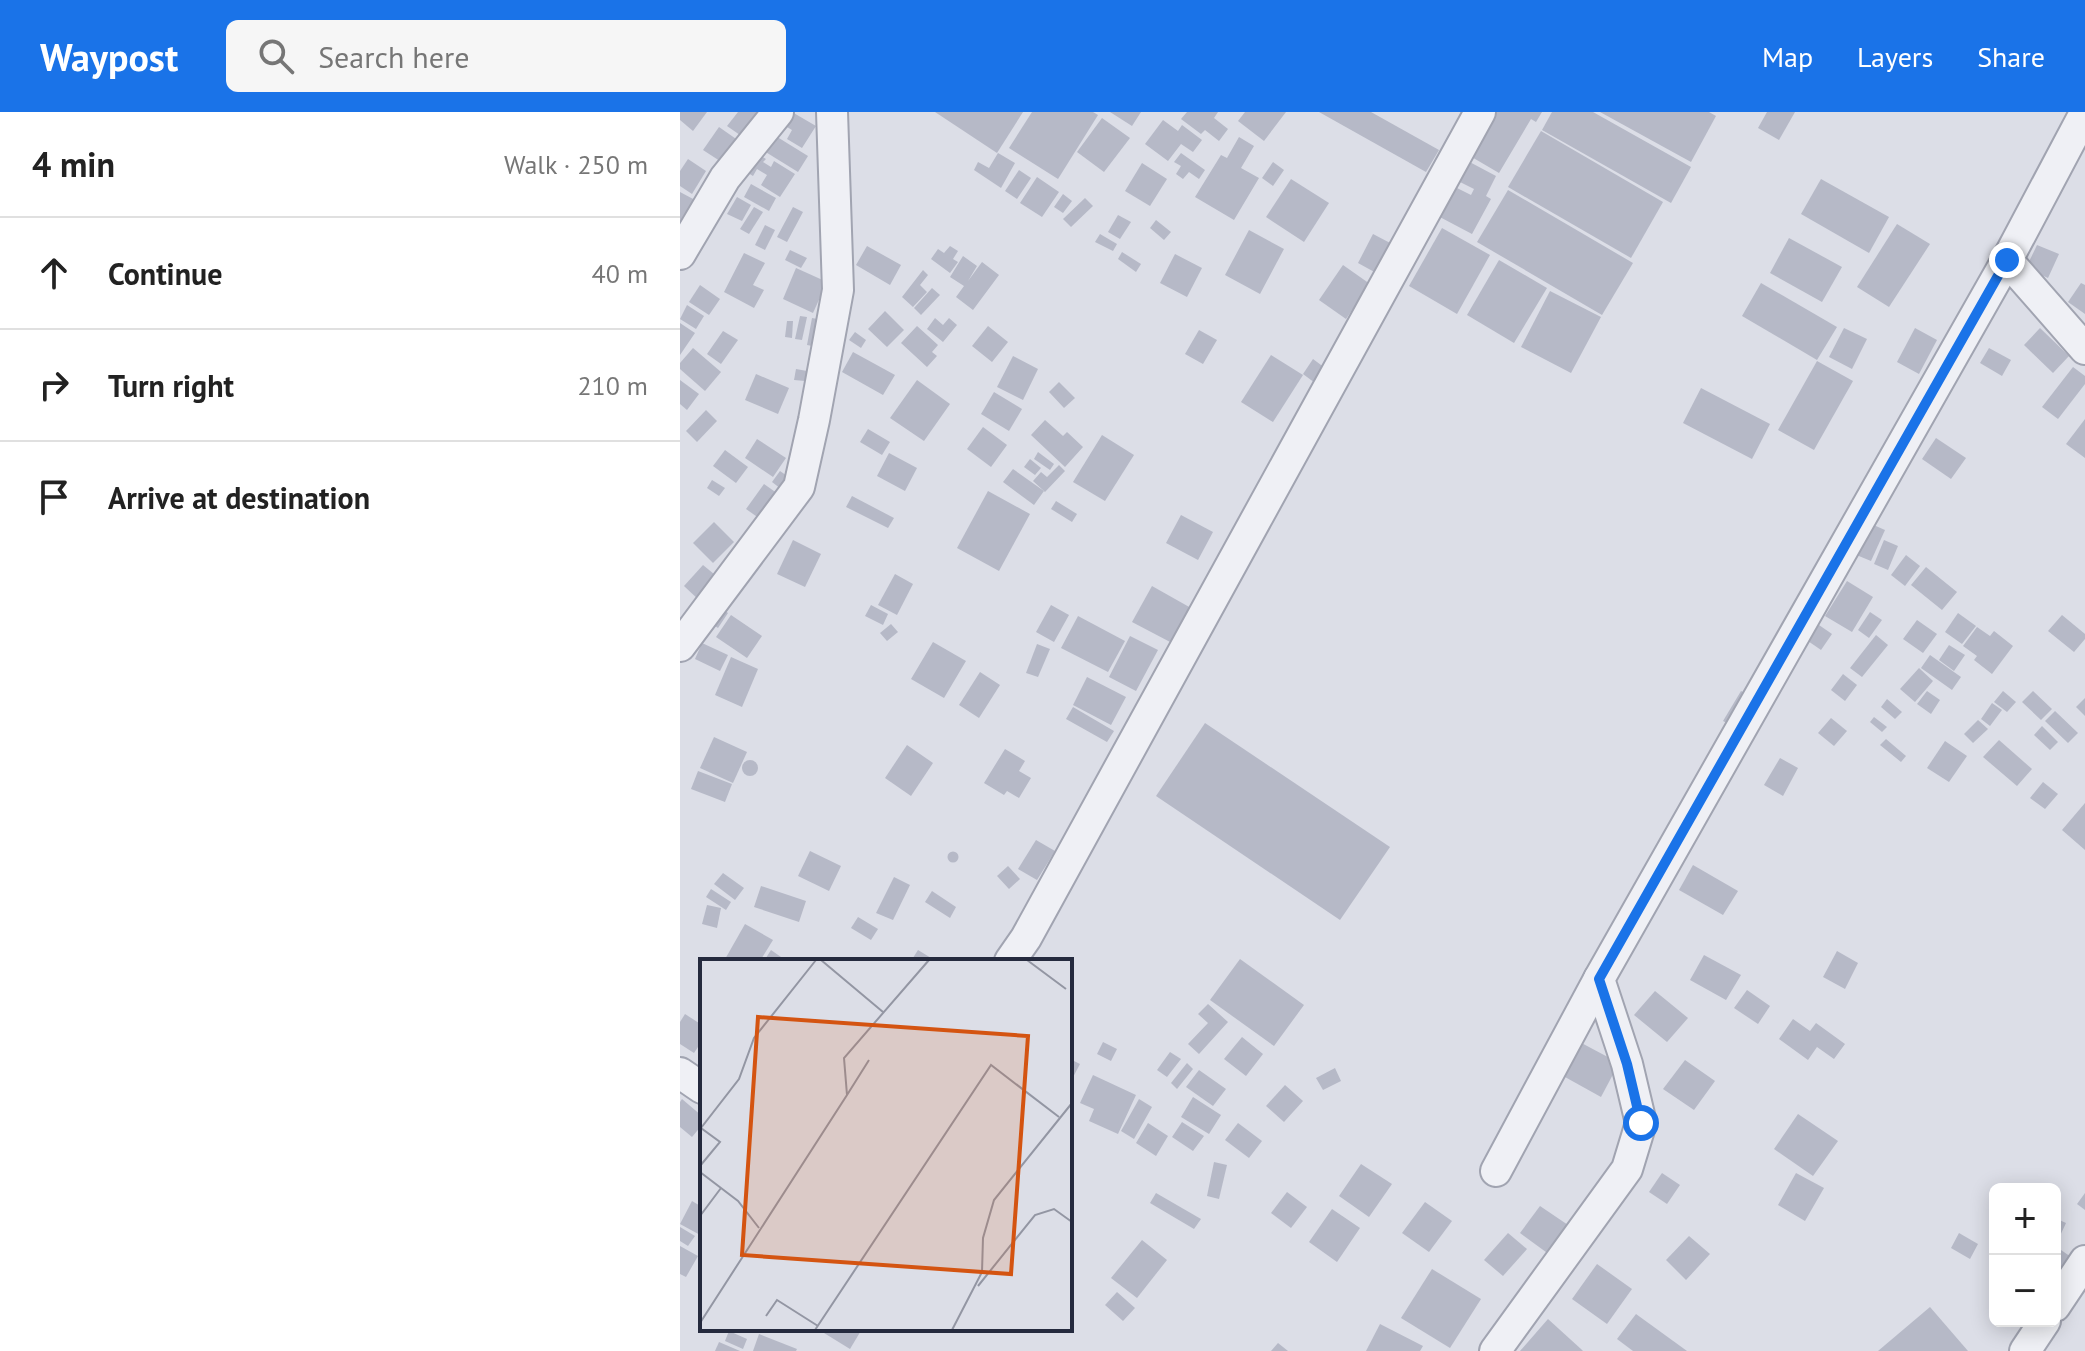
<!DOCTYPE html>
<html lang="en">
<head>
<meta charset="utf-8">
<style>
  body { margin:0; font-family:"PT Sans",sans-serif; background:#f6f6f6; color:#222 }
  .controls { position:absolute; right:24px; bottom:24px; display:grid; overflow:hidden; border-radius:12px; box-shadow:0 4px 20px #0003 }
  .controls button { width:72px; height:72px; display:grid; place-items:center; padding:0; border:0; border-bottom:2px solid #e0e0e0; background:#fff; color:#222; font:40px sans-serif }
  .stop { position:absolute; width:24px; height:24px; margin:-18px; border:6px solid #1a73e8; border-radius:50%; background:#fff }
  .stop.end { background:#1a73e8; border-color:#fff; box-shadow:0 2px 8px #0008 }
  .list { margin:0; padding:0; list-style:none }
  h2 { display:flex; justify-content:space-between; align-items:center; height:104px; margin:0; padding:0 32px; font-size:34px }
  h2 small { font-size:26px; font-weight:400; color:#767676 }
  .list li { display:grid; grid-template-columns:52px 1fr auto; gap:24px; align-items:center; box-sizing:border-box; height:112px; padding:0 32px; border-top:2px solid #e0e0e0 }
  .list b { display:block; font-size:30px; white-space:nowrap }
  .list em { font-size:26px; font-style:normal; color:#767676 }
  .icon { flex:none; width:44px; height:44px; fill:none; stroke:currentColor; stroke-width:2; stroke-linecap:round; stroke-linejoin:round }
  .map { position:relative; flex:none; width:1405px; height:1239px; overflow:hidden }
  header { display:flex; align-items:center; gap:48px; box-sizing:border-box; height:112px; padding:0 40px; background:#1a73e8; color:#fff }
  header strong { font-size:38px }
  nav { display:flex; gap:44px; margin-inline-start:auto; font-size:28px }
  .search { width:560px; height:72px; background:#f6f6f6; display:flex; align-items:center; gap:20px; box-sizing:border-box; padding:0 28px; border-radius:12px; color:#767676; font-size:30px }
  main { display:flex }
  aside { flex:1; background:#fff }
  .map>svg:first-child { display:block }
  .building { fill:#b6b9c7 }
  .lines { fill:none; stroke-linecap:round; stroke-linejoin:round }
  .minor-casing { stroke:#a1a4b1; stroke-width:34 }
  .minor { stroke:#eff0f5; stroke-width:30 }
  .route { stroke:#1a73e8; stroke-width:10 }
  .inset-road { fill:none; stroke:#9396a3; stroke-width:2 }
  .view { fill:#d45411; fill-opacity:0.15; stroke:#d45411; stroke-width:4 }
  .inset-edge { fill:none; stroke:#252a3e; stroke-width:4 }
</style>
</head>
<body>
<header>
<strong>Waypost</strong>
<div class="search"><svg class="icon" aria-label="search" viewBox="0 0 24 24"><circle cx="10" cy="10" r="6"/><path d="M15 15l6 6"/></svg>Search here</div>
<nav><a>Map</a><a>Layers</a><a>Share</a></nav>
</header>
<main>
<aside>
<h2>4 min<small>Walk · 250 m</small></h2>
<ul class="list">
<li><svg class="icon" aria-label="ahead" viewBox="0 0 24 24"><path d="M12 20V5M6 11l6-6 6 6"/></svg><div><b>Continue</b></div><em>40 m</em></li>
<li><svg class="icon" aria-label="right" viewBox="0 0 24 24"><path d="M7 20v-9h11M14 6l5 5-5 5"/></svg><div><b>Turn right</b></div><em>210 m</em></li>
<li><svg class="icon" aria-label="arrive" viewBox="0 0 24 24"><path d="M6 21V4h12l-3 4 3 4H6"/></svg><div><b>Arrive at destination</b></div></li>
</ul>
</aside>
<div class="map">
<svg width="1405" height="1239" viewBox="0 0 1405 1239">
  <rect width="100%" height="100%" fill="#dcdee7"/>
  <g class="building">
    <polygon points="0,0 27,0 13,19 0,8"/>
    <polygon points="58,0 87,0 70,30 47,14"/>
    <polygon points="112,0 136,14 122,36 107,27 112,18 102,12"/>
    <polygon points="255,0 343,0 317,41"/>
    <polygon points="352,0 413,0 418,3 378,67 329,36"/>
    <polygon points="430,0 461,0 452,14"/>
    <polygon points="507,0 538,0 534,6 548,17 539,29 525,18 521,22 501,7"/>
    <polygon points="565,0 606,0 584,29 558,9"/>
    <polygon points="639,0 691,0 759,38 746,60"/>
    <polygon points="816,0 862,0 856,10 851,7 819,61 790,44"/>
    <polygon points="872,0 913,0 1011,55 991,91 862,18"/>
    <polygon points="920,0 1029,0 1036,4 1011,50"/>
    <polygon points="1087,0 1115,0 1099,28 1078,16"/>
    <polygon points="422,6 450,26 424,60 397,40"/>
    <polygon points="483,8 498,19 502,13 522,28 513,40 501,32 488,49 465,32"/>
    <polygon points="39,15 59,29 43,51 23,38"/>
    <polygon points="861,19 983,90 951,146 828,75"/>
    <polygon points="94,23 128,44 118,60 84,39"/>
    <polygon points="559,25 574,34 561,56 579,66 554,108 515,85 541,43 547,46"/>
    <polygon points="76,41 86,47 83,50 91,55 94,49 115,62 100,85 81,73 87,63 77,57 73,64 65,59"/>
    <polygon points="318,41 335,51 321,76 294,58 298,50 309,56"/>
    <polygon points="501,41 525,58 519,67 509,60 503,67 496,62 501,54 494,50"/>
    <polygon points="8,47 26,59 12,82 0,74 0,59"/>
    <polygon points="784,47 816,64 806,84 811,87 792,122 756,103 773,74 791,83 794,77 774,67"/>
    <polygon points="593,50 604,58 593,74 582,66"/>
    <polygon points="462,51 487,67 470,94 445,79"/>
    <polygon points="339,58 351,66 337,87 325,79"/>
    <polygon points="357,65 379,80 362,105 340,91"/>
    <polygon points="611,67 649,91 624,130 586,105"/>
    <polygon points="1141,67 1209,105 1189,141 1121,102"/>
    <polygon points="71,72 96,86 89,99 64,85"/>
    <polygon points="828,78 953,151 922,203 797,130"/>
    <polygon points="0,80 15,88 0,117"/>
    <polygon points="383,82 392,89 383,101 374,95"/>
    <polygon points="57,85 71,93 62,109 47,102"/>
    <polygon points="405,86 413,94 391,115 383,107"/>
    <polygon points="74,95 83,100 69,122 60,117"/>
    <polygon points="113,95 123,100 107,130 97,125"/>
    <polygon points="438,103 451,110 440,127 428,120"/>
    <polygon points="476,108 491,120 484,128 470,116"/>
    <polygon points="1217,112 1250,132 1209,195 1177,175"/>
    <polygon points="85,113 95,118 85,138 75,133"/>
    <polygon points="762,116 810,143 777,202 729,174"/>
    <polygon points="569,118 604,137 580,182 545,163"/>
    <polygon points="420,122 437,132 433,139 415,130"/>
    <polygon points="693,122 714,133 698,162 678,151"/>
    <polygon points="1109,126 1162,155 1142,190 1090,161"/>
    <polygon points="1357,133 1379,142 1368,166 1346,156"/>
    <polygon points="187,134 221,153 210,173 176,153"/>
    <polygon points="270,134 278,139 273,147 278,150 270,161 251,147 258,137 264,141"/>
    <polygon points="110,138 127,146 121,156 105,148"/>
    <polygon points="442,140 461,152 456,160 438,147"/>
    <polygon points="64,141 85,151 73,173 84,178 74,196 44,180"/>
    <polygon points="495,142 522,156 507,185 480,171"/>
    <polygon points="283,144 297,154 288,169 302,150 319,163 293,198 276,185 284,174 270,165"/>
    <polygon points="819,148 867,176 834,231 787,203"/>
    <polygon points="663,153 690,172 666,207 639,188"/>
    <polygon points="116,156 147,170 133,201 103,187"/>
    <polygon points="243,158 248,163 240,173 247,180 233,195 222,185"/>
    <polygon points="1081,171 1157,215 1137,248 1062,204"/>
    <polygon points="1401,171 1405,173 1405,202 1388,190"/>
    <polygon points="20,173 40,187 29,203 9,190"/>
    <polygon points="252,176 260,183 241,203 234,196"/>
    <polygon points="870,179 921,205 891,261 841,235"/>
    <polygon points="7,193 24,204 16,217 0,207"/>
    <polygon points="205,199 224,218 207,235 188,217"/>
    <polygon points="120,204 127,205 122,228 115,227"/>
    <polygon points="132,206 143,208 138,235 127,233"/>
    <polygon points="255,206 263,213 269,206 277,213 263,230 247,217"/>
    <polygon points="107,209 113,209 112,226 105,225"/>
    <polygon points="0,211 15,221 0,243"/>
    <polygon points="237,214 258,233 252,240 257,244 247,255 221,231"/>
    <polygon points="308,214 328,230 312,250 292,234"/>
    <polygon points="1164,216 1187,227 1172,257 1149,245"/>
    <polygon points="1235,216 1257,228 1239,262 1217,250"/>
    <polygon points="1360,216 1389,244 1373,261 1344,233"/>
    <polygon points="519,218 537,228 523,252 505,242"/>
    <polygon points="43,219 58,228 41,252 27,242"/>
    <polygon points="175,220 186,228 181,236 169,228"/>
    <polygon points="13,236 41,260 25,279 0,257 0,251"/>
    <polygon points="1309,236 1331,248 1322,264 1300,251"/>
    <polygon points="173,240 215,263 203,283 162,260"/>
    <polygon points="591,243 623,263 593,310 561,290"/>
    <polygon points="333,244 358,257 343,288 317,275"/>
    <polygon points="633,247 645,256 635,271 623,262"/>
    <polygon points="1137,249 1173,269 1134,338 1098,318"/>
    <polygon points="1393,255 1405,264 1405,272 1378,307 1362,295"/>
    <polygon points="116,257 127,259 125,269 114,268"/>
    <polygon points="76,262 109,276 98,302 65,288"/>
    <polygon points="0,268 19,282 7,298 0,292"/>
    <polygon points="237,268 270,292 244,329 210,306"/>
    <polygon points="379,270 395,286 384,296 369,280"/>
    <polygon points="1021,276 1090,312 1072,347 1003,311"/>
    <polygon points="314,280 342,297 329,319 301,302"/>
    <polygon points="26,298 37,309 17,330 6,319"/>
    <polygon points="1405,307 1405,346 1386,332"/>
    <polygon points="365,308 383,324 387,320 403,335 385,355 351,323"/>
    <polygon points="303,315 327,333 311,355 287,337"/>
    <polygon points="188,317 210,330 202,343 180,330"/>
    <polygon points="422,323 454,343 425,389 393,370"/>
    <polygon points="1256,326 1286,346 1271,367 1242,347"/>
    <polygon points="77,327 106,346 93,365 65,346"/>
    <polygon points="45,338 68,355 56,371 33,354"/>
    <polygon points="358,340 374,352 370,358 354,347"/>
    <polygon points="209,341 237,356 225,379 197,364"/>
    <polygon points="350,347 361,356 355,363 344,355"/>
    <polygon points="379,353 385,359 365,380 353,369 361,360 367,365"/>
    <polygon points="333,357 364,379 354,393 323,370"/>
    <polygon points="100,359 113,368 105,380 92,370"/>
    <polygon points="32,368 45,376 39,384 27,376"/>
    <polygon points="84,372 101,384 83,409 66,397"/>
    <polygon points="308,379 350,402 319,459 277,436"/>
    <polygon points="172,384 214,406 208,416 166,395"/>
    <polygon points="376,389 397,402 392,410 371,397"/>
    <polygon points="501,403 533,420 518,448 486,431"/>
    <polygon points="34,410 54,430 33,451 13,431"/>
    <polygon points="1189,411 1205,418 1191,449 1174,442"/>
    <polygon points="113,428 141,442 125,475 97,462"/>
    <polygon points="1204,428 1218,434 1208,458 1194,452"/>
    <polygon points="1226,443 1240,454 1225,474 1211,463"/>
    <polygon points="23,453 40,467 20,489 4,474"/>
    <polygon points="1246,455 1277,480 1262,498 1231,473"/>
    <polygon points="215,462 233,472 217,503 198,493"/>
    <polygon points="1167,469 1193,485 1172,520 1145,504"/>
    <polygon points="472,474 511,496 492,531 452,510"/>
    <polygon points="191,493 208,502 203,513 185,504"/>
    <polygon points="371,493 389,503 374,530 356,520"/>
    <polygon points="38,494 48,501 38,516 27,509"/>
    <polygon points="1190,500 1202,508 1189,526 1178,518"/>
    <polygon points="1278,501 1296,514 1282,532 1265,520"/>
    <polygon points="51,503 82,524 67,546 36,525"/>
    <polygon points="1382,503 1405,522 1405,527 1394,540 1368,519"/>
    <polygon points="398,504 445,529 428,560 381,536"/>
    <polygon points="1237,508 1257,522 1243,541 1223,527"/>
    <polygon points="211,512 218,520 207,529 200,521"/>
    <polygon points="1139,513 1152,522 1141,538 1128,529"/>
    <polygon points="1297,515 1310,524 1314,519 1333,534 1312,562 1294,548 1297,544 1283,534"/>
    <polygon points="1196,523 1208,533 1182,565 1170,556"/>
    <polygon points="450,524 478,538 456,579 429,565"/>
    <polygon points="253,530 286,549 264,586 231,567"/>
    <polygon points="22,531 48,543 40,559 15,547"/>
    <polygon points="357,532 370,537 358,565 346,561"/>
    <polygon points="1269,533 1285,543 1274,559 1259,548"/>
    <polygon points="1250,543 1281,565 1272,578 1241,556"/>
    <polygon points="51,545 78,557 62,595 35,583"/>
    <polygon points="1239,556 1253,569 1235,590 1220,577"/>
    <polygon points="300,560 320,573 299,606 279,593"/>
    <polygon points="1163,562 1177,573 1165,589 1151,578"/>
    <polygon points="407,565 446,585 431,613 393,593"/>
    <polygon points="1061,579 1071,584 1054,615 1043,609"/>
    <polygon points="1247,579 1260,588 1251,602 1237,592"/>
    <polygon points="1323,579 1336,590 1327,600 1314,590"/>
    <polygon points="1353,579 1372,597 1361,608 1342,590"/>
    <polygon points="1405,586 1405,604 1396,595"/>
    <polygon points="1207,587 1222,600 1215,607 1201,595"/>
    <polygon points="1312,591 1322,598 1310,614 1301,607"/>
    <polygon points="393,595 434,619 427,630 386,607"/>
    <polygon points="1375,599 1398,621 1388,631 1365,609"/>
    <polygon points="1194,605 1207,615 1202,620 1190,610"/>
    <polygon points="1151,606 1167,619 1154,634 1138,621"/>
    <polygon points="1298,608 1308,617 1293,631 1284,622"/>
    <polygon points="525,611 710,735 660,808 476,684"/>
    <polygon points="1362,614 1378,630 1370,638 1354,623"/>
    <polygon points="34,625 67,640 53,671 20,656"/>
    <polygon points="1206,627 1226,644 1221,650 1200,633"/>
    <polygon points="1319,628 1352,657 1337,674 1303,645"/>
    <polygon points="1265,629 1287,644 1269,670 1247,656"/>
    <polygon points="227,633 253,651 231,684 205,666"/>
    <polygon points="325,637 345,649 339,659 351,666 339,686 327,679 324,683 304,671"/>
    <polygon points="1100,646 1118,656 1103,684 1084,673"/>
    <circle cx="70" cy="656" r="8"/>
    <polygon points="18,659 52,672 45,690 11,677"/>
    <polygon points="1363,670 1378,682 1365,697 1350,686"/>
    <polygon points="1405,691 1405,738 1382,718"/>
    <polygon points="356,728 375,739 357,768 338,757"/>
    <polygon points="130,739 161,754 149,779 118,764"/>
    <circle cx="273" cy="745" r="5.5"/>
    <polygon points="1013,753 1058,779 1043,803 999,778"/>
    <polygon points="328,754 340,767 329,777 317,764"/>
    <polygon points="43,761 64,776 55,788 34,772"/>
    <polygon points="214,765 230,773 213,808 196,801"/>
    <polygon points="81,774 126,789 119,810 74,795"/>
    <polygon points="31,777 51,790 46,798 26,785"/>
    <polygon points="252,779 276,795 270,806 245,790"/>
    <polygon points="27,793 41,796 37,816 22,812"/>
    <polygon points="178,805 198,817 191,828 171,816"/>
    <polygon points="65,812 93,828 80,849 44,849"/>
    <polygon points="91,838 101,845 98,849 84,849"/>
    <polygon points="238,838 256,849 231,849"/>
    <polygon points="1157,839 1178,851 1165,877 1143,865"/>
    <polygon points="1024,843 1061,863 1046,888 1010,868"/>
    <polygon points="560,847 624,893 594,934 530,888"/>
    <polygon points="1067,878 1090,894 1078,912 1054,896"/>
    <polygon points="975,879 1008,906 987,930 954,903"/>
    <polygon points="528,892 548,910 519,942 508,932 528,911 518,902"/>
    <polygon points="5,902 22,913 22,929 14,941 0,932 0,910"/>
    <polygon points="1113,907 1130,919 1136,911 1165,932 1154,947 1137,935 1128,948 1099,927"/>
    <polygon points="562,925 583,942 566,964 544,947"/>
    <polygon points="894,927 939,951 921,985 876,960"/>
    <polygon points="423,930 437,937 431,949 417,942"/>
    <polygon points="490,940 501,947 487,965 477,958"/>
    <polygon points="390,947 400,952 390,971"/>
    <polygon points="1005,948 1035,969 1014,998 983,977"/>
    <polygon points="507,951 513,957 497,977 491,971"/>
    <polygon points="655,956 661,969 643,978 636,966"/>
    <polygon points="519,958 546,977 533,994 506,975"/>
    <polygon points="413,963 456,983 438,1022 409,1009 414,997 400,991"/>
    <polygon points="605,973 623,989 604,1010 586,994"/>
    <polygon points="513,985 541,1003 529,1022 501,1005"/>
    <polygon points="2,987 22,1004 22,1013 12,1025 0,1015 0,990"/>
    <polygon points="459,987 472,995 454,1027 441,1019"/>
    <polygon points="1118,1002 1158,1029 1133,1064 1094,1037"/>
    <polygon points="502,1010 524,1024 513,1039 492,1025"/>
    <polygon points="468,1011 488,1024 476,1044 456,1031"/>
    <polygon points="558,1011 582,1029 569,1046 545,1028"/>
    <polygon points="534,1050 547,1053 539,1087 527,1084"/>
    <polygon points="681,1052 712,1072 689,1105 659,1084"/>
    <polygon points="982,1061 1000,1073 987,1092 969,1080"/>
    <polygon points="1116,1061 1144,1076 1125,1109 1098,1093"/>
    <polygon points="607,1080 627,1095 611,1116 591,1101"/>
    <polygon points="476,1081 521,1107 514,1117 470,1091"/>
    <polygon points="1405,1081 1405,1098 1397,1092"/>
    <polygon points="12,1089 22,1095 22,1124 0,1112"/>
    <polygon points="745,1090 772,1109 749,1140 722,1121"/>
    <polygon points="860,1094 891,1115 870,1143 840,1121"/>
    <polygon points="652,1097 680,1116 657,1150 629,1130"/>
    <polygon points="1375,1106 1386,1111 1379,1126 1375,1124"/>
    <polygon points="0,1115 15,1124 8,1134 0,1129"/>
    <polygon points="828,1121 847,1137 823,1164 804,1148"/>
    <polygon points="1279,1121 1298,1132 1290,1147 1271,1136"/>
    <polygon points="1009,1124 1030,1142 1006,1168 986,1148"/>
    <polygon points="462,1128 487,1148 457,1186 431,1166"/>
    <polygon points="0,1134 18,1144 6,1165 0,1162"/>
    <polygon points="1381,1138 1394,1147 1381,1165 1375,1160 1375,1146"/>
    <polygon points="917,1152 952,1177 927,1212 892,1187"/>
    <polygon points="752,1157 801,1187 770,1236 721,1206"/>
    <polygon points="437,1180 455,1196 443,1209 425,1193"/>
    <polygon points="1250,1195 1288,1239 1198,1239"/>
    <polygon points="956,1202 1007,1239 953,1239 937,1227"/>
    <polygon points="868,1207 901,1237 903,1239 840,1239"/>
    <polygon points="700,1212 743,1234 740,1239 686,1239"/>
    <polygon points="146,1217 182,1217 170,1237 144,1221"/>
    <polygon points="49,1219 67,1227 63,1237 45,1229"/>
    <polygon points="79,1222 117,1237 116,1239 73,1239"/>
    <polygon points="39,1230 60,1239 35,1239"/>
    <polygon points="598,1231 608,1239 591,1239"/>
  </g>
  <g class="lines">
    <defs>
      <g id="minor">
        <polyline points="0,142 45,66 98,0"/>
        <polyline points="1327,148 1405,237"/>
        <polyline points="0,534 119,375 134,308 158,178 152,0"/>
        <polyline points="330,849 346,826 800,0"/>
        <polyline points="0,961 22,976"/>
        <polyline points="816,1059 919,867"/>
        <polyline points="1375,1194 1405,1149"/>
        <polyline points="815,1239 947,1057 961,1011 947,952 919,867 1327,148 1405,1"/>
        <polyline points="1345,1239 1365,1209"/>
      </g>
    </defs>
    <use href="#minor" class="minor-casing"/>
    <use href="#minor" class="minor"/>
  </g>
  <g class="lines">
    <polyline class="route" points="961,1011 947,952 919,867 1327,148"/>
  </g>
  <g transform="translate(20 847)">
    <rect width="372" height="372" fill="#dcdee7"/>
    <path class="inset-road" d="M 121,1 L 183,53M 327,1 L 366,30M 147,136 L 169,101M 0,207 L 20,183 L 1,169 L 39,120 L 54,79 L 116,1M 0,213 L 38,242 L 59,269M 0,257 L 21,229M 278,327 L 335,256 L 354,250 L 372,263M 66,357 L 77,341 L 118,367M 0,364 L 147,136 L 144,99 L 229,1M 115,371 L 291,106 L 359,158M 252,371 L 282,313 L 283,279 L 294,241 L 372,144"/>
    <path class="view" d="M 58,58 L 328,77 L 311,315 L 42,296 Z"/>
    <rect width="372" height="372" class="inset-edge"/>
  </g>
</svg>
<div class="controls">
<button>+</button>
<button>−</button>
</div>
<div class="stop" style="left:961px;top:1011px"></div>
<div class="stop end" style="left:1327px;top:148px"></div>
</div>
</main>
</body>
</html>
